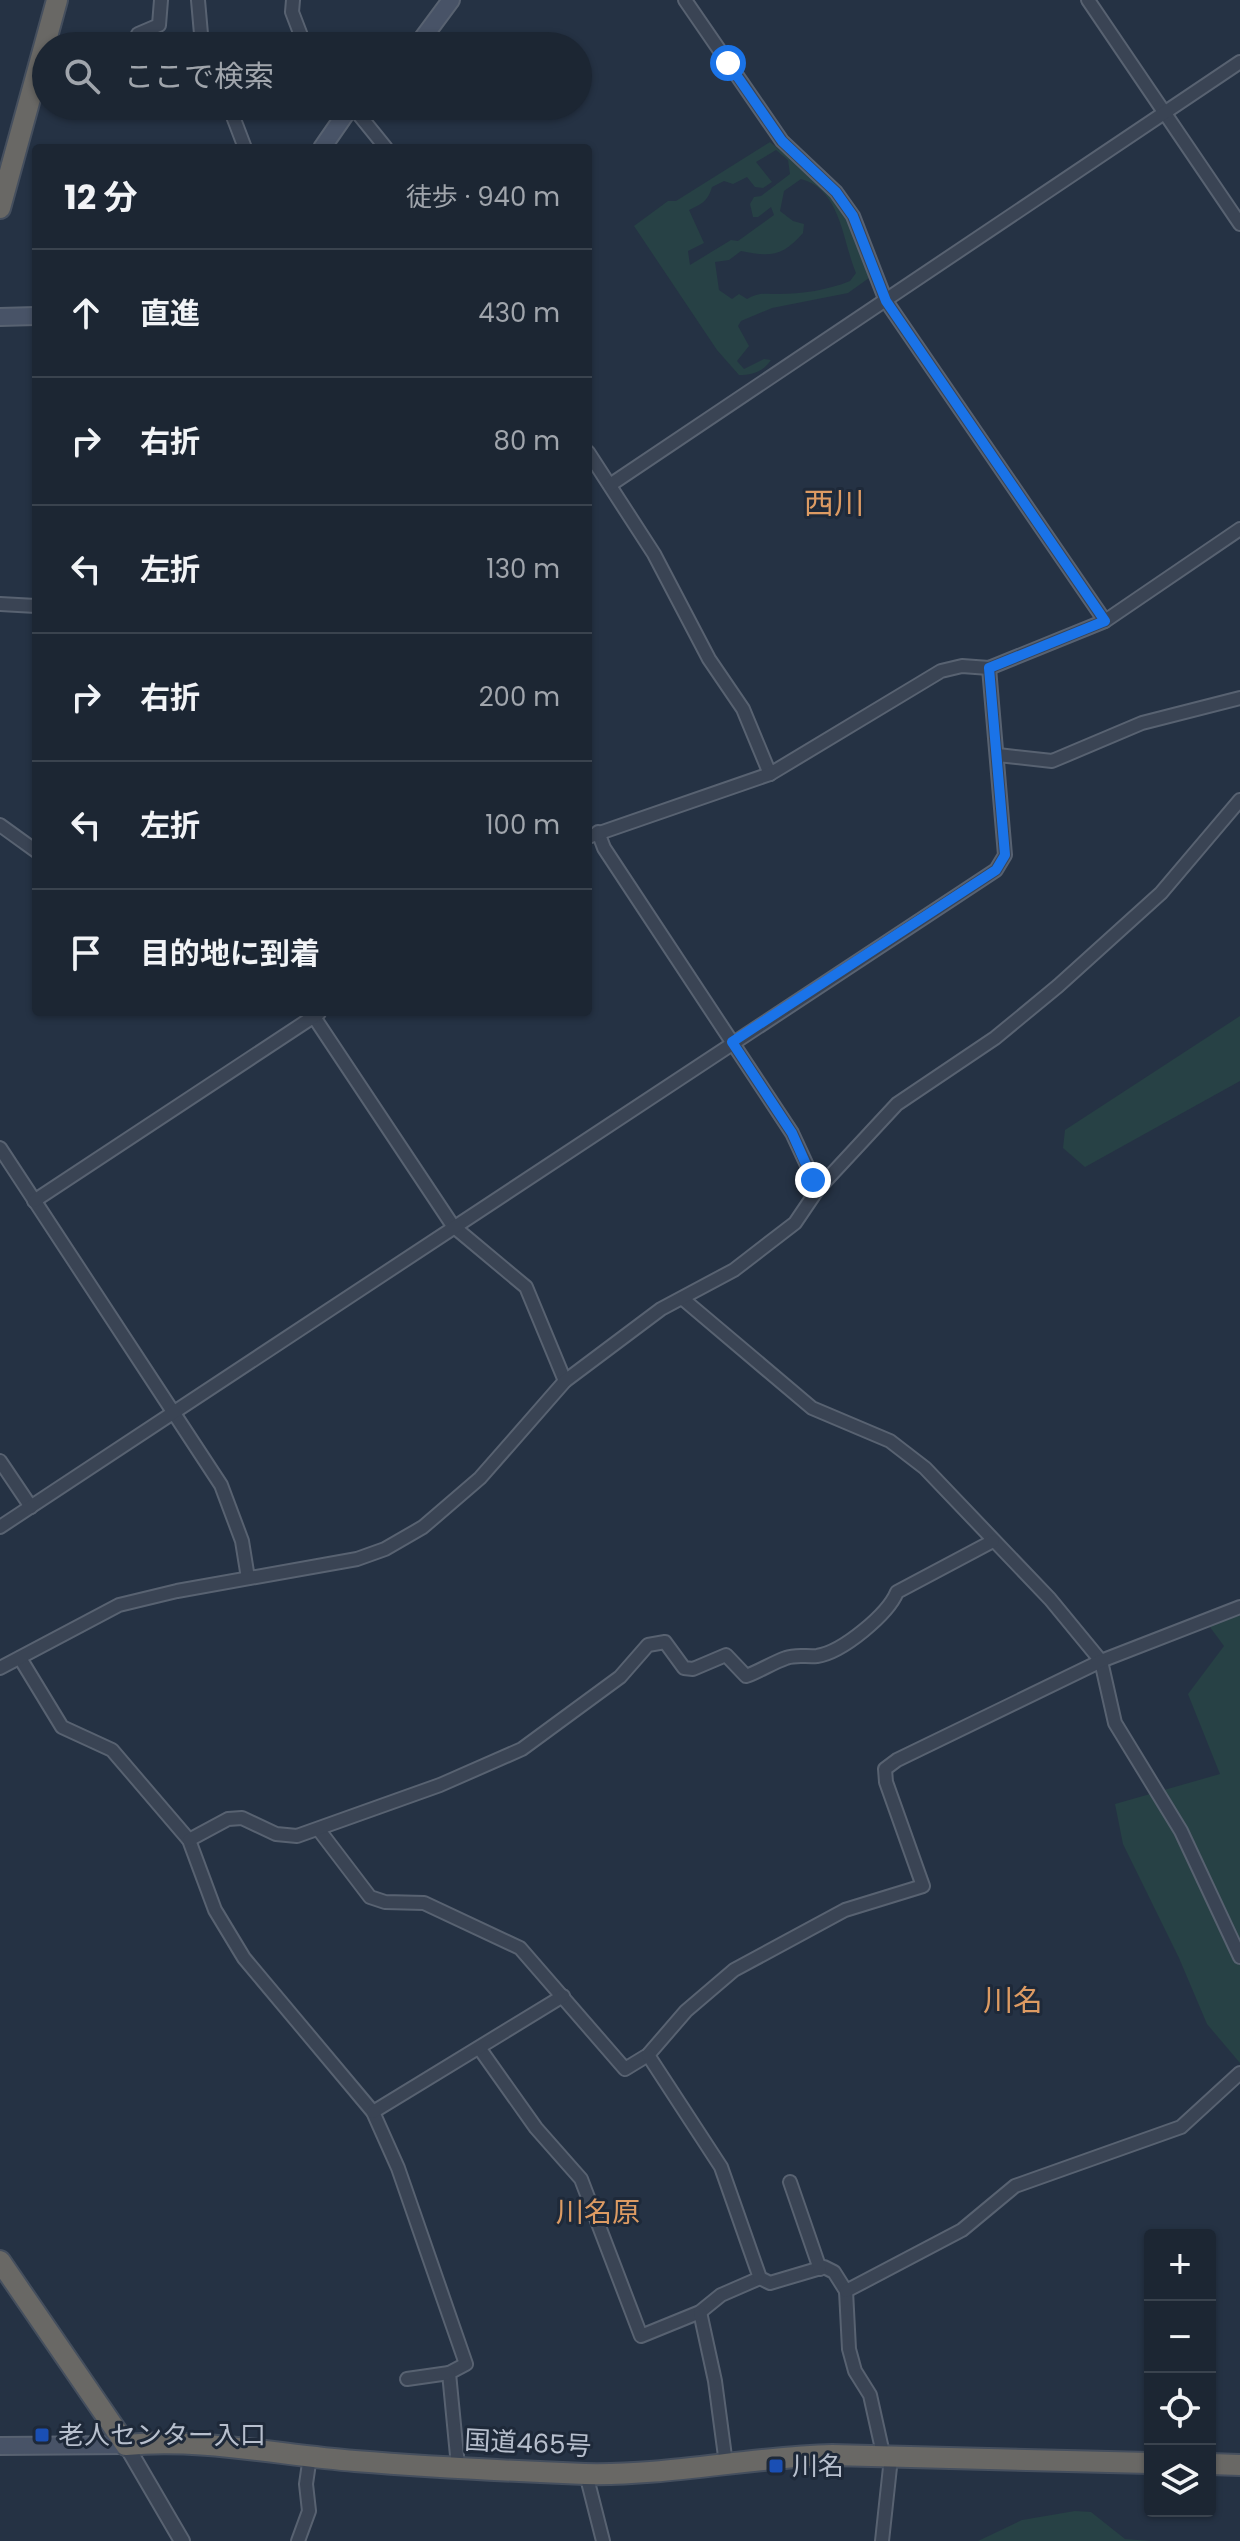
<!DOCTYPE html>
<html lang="ja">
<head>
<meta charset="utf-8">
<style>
  body { margin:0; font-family:Poppins,"Noto Sans JP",sans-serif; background:#252e3b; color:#f1f3f6 }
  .controls { position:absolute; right:24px; bottom:24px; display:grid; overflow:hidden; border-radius:8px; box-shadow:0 2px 6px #0004 }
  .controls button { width:72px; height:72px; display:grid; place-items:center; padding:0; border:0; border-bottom:2px solid #3a434e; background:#1c2633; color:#f1f3f6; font:40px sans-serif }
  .stop { position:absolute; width:24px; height:24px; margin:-18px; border:6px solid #1a73e8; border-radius:50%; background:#fff }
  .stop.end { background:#1a73e8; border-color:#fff; box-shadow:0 2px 8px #0008 }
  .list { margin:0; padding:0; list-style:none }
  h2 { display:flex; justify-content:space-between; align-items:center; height:104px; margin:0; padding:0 32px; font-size:34px }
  h2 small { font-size:26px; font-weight:400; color:#a0a5ac }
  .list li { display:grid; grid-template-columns:52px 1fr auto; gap:24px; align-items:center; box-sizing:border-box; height:128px; padding:0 32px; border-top:2px solid #3a434e }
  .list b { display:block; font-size:30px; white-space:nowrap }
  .list em { font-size:26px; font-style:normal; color:#a0a5ac }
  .icon { flex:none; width:44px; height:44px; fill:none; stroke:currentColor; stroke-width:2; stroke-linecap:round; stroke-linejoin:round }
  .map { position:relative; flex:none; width:1240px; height:2541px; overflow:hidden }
  .search { position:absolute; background:#1c2633; box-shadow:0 2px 6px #0004; left:32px; top:32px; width:560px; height:88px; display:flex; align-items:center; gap:20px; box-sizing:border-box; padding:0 28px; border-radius:44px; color:#a0a5ac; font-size:30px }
  .panel { position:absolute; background:#1c2633; box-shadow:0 2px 6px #0004; left:32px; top:144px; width:560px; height:872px; border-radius:8px }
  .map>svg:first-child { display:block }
  .green { fill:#274145; fill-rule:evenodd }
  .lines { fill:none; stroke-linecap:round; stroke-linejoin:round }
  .minor-casing { stroke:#586271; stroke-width:16 }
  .tertiary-casing { stroke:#586271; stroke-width:18 }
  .secondary-casing { stroke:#586271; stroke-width:20 }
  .trunk-casing { stroke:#454f5e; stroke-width:24 }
  .minor { stroke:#3a4454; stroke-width:12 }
  .tertiary { stroke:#3a4454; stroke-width:14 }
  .secondary { stroke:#485367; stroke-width:16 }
  .trunk { stroke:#696865; stroke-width:20 }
  .route { stroke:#1a73e8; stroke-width:10 }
  .transit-dot { fill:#1a4fb4; stroke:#1e2939; stroke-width:3 }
  .labels { text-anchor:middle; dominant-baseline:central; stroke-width:6; stroke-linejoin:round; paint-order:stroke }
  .poi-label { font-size:26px; fill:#b7bfcd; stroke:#1e2939; text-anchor:start }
  .street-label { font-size:26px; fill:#b7bfcd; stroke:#1e2939 }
  .neighbourhood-label { font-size:28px; fill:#dd9b63; stroke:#1e2939 }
  .quarter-label { font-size:30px; fill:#dd9b63; stroke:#1e2939 }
</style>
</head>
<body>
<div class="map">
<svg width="1240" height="2541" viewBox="0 0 1240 2541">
  <rect width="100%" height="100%" fill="#253244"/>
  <g class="green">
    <path d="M 770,142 L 836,195 L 851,220 L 869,278 L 848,293 L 772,308 L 741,321 L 738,326 L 749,346 L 737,361 L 744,369 L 764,359 L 771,360 C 763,372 752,375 739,375 L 717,350 L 634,226 L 668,201 L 676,201 ZM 776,150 L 788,160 L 790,174 L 761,196 L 754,197 L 750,204 L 753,217 L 758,217 L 771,207 L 774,215 L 738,241 L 731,240 L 690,265 L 688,251 L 704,243 L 689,210 C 702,204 708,201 712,187 L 724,181 L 733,184 L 747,177 L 755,187 L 763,188 L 772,182 L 756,162 ZM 801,179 C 841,189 843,243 856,273 L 850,281 C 828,290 802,294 778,294 C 765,294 759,292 747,299 L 739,294 L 732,299 L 719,290 L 715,262 L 729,260 L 741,251 C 770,257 782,257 803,233 L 804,224 L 793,221 L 780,211 L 784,191 Z"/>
    <polygon points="1240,1016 1240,1081 1085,1167 1063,1148 1065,1130"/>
    <polygon points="1240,1609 1240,2063 1207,2024 1179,1958 1123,1844 1115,1804 1220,1774 1188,1694 1224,1646 1207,1623"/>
    <polygon points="1075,2511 1091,2512 1125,2539 1151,2541 978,2541 1022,2520"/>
  </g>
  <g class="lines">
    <defs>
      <g id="minor">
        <polyline points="198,0 201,34 207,46"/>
        <polyline points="293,0 292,12 305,46"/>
        <polyline points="685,0 782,141 836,192 853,216 886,301 1105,621"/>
        <polyline points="1088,0 1240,224"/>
        <polyline points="138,34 159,25 161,0"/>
        <polyline points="229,106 245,148"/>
        <polyline points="352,106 386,148"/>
        <polyline points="588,452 654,554 709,659 743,709 770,774"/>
        <polyline points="610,485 1240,62"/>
        <polyline points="0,604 36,606"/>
        <polyline points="998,755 1052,761 1142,723 1240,698"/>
        <polyline points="0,825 36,851"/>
        <polyline points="598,832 604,848 792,1133 818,1189"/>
        <polyline points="588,837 770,774 941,671 962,666 989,668 1105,621 1240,529"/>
        <polyline points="314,1017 453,1226 526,1287 565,1381"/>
        <polyline points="0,1148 221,1485 242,1541 248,1578"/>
        <polyline points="34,1201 319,1013"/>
        <polyline points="683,1299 812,1408 890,1441 925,1468 1050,1599 1101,1661 1115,1723 1181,1831 1240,1957"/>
        <polyline points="0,1461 31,1507"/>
        <polyline points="0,1527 996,870 1005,855 989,668"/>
        <polyline points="20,1658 62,1727 112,1750 189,1840 215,1910 244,1958 373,2112 398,2168 466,2364 449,2373 458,2466"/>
        <polyline points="0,1668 119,1605 177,1591 357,1559 385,1549 423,1527 480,1478 565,1381 661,1309 734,1270 795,1223 818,1189 897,1104 995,1038 1058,986 1161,893 1240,800"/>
        <polyline points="319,1830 370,1897 385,1902 424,1903 520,1948 625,2069 648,2055 686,2011 734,1970 845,1910 923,1886 886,1782 885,1769 897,1760 1101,1661 1240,1607"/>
        <path d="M 189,1840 L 228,1819 L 242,1818 L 276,1834 L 297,1836 L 440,1785 L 522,1749 L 620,1677 L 648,1645 L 665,1642 L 684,1668 L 693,1669 L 726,1655 L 746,1676 C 760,1671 772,1663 786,1658 C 796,1654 807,1657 817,1656 C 843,1652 888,1614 897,1592 L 993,1541"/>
        <polyline points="480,2049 536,2128 581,2179 641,2336 700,2312 721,2295 760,2278"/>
        <polyline points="648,2055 721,2167 760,2278 770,2283 824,2267 834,2272 846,2291 849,2349 855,2371 870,2395 884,2458"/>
        <polyline points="373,2112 563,1996"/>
        <polyline points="790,2182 820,2269"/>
        <polyline points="846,2291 962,2230 1015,2186 1181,2127 1240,2073"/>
        <polyline points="700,2312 715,2381 726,2464"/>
        <polyline points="407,2379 449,2373"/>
        <polyline points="586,2474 603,2541"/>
        <polyline points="298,2541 309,2511 306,2484 310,2456"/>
        <polyline points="882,2541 891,2458"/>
      </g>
      <polyline id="tertiary" points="126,2445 182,2541"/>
      <g id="secondary">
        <polyline points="417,46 451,0"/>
        <polyline points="322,148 351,106"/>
        <polyline points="0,317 36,316"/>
        <polyline points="0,2446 126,2445"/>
      </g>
      <g id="trunk">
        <polyline points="0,208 57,0"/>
        <path d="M 0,2261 L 126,2445 C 203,2438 279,2455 355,2461 C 431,2467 509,2471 585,2474 C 668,2476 750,2457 832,2455 L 1150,2463"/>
        <polyline points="1210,2464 1240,2465"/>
      </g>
    </defs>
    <use href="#minor" class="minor-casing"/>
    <use href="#tertiary" class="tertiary-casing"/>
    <use href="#secondary" class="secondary-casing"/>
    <use href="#trunk" class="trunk-casing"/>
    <use href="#minor" class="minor"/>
    <use href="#tertiary" class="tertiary"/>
    <use href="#secondary" class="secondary"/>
    <use href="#trunk" class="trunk"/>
  </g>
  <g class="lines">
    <polyline class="route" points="728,63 782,141 836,192 853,216 886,301 1105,621 989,668 1005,855 996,870 732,1042 792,1133 813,1180"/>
  </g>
  <g class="transit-dot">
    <rect x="34" y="2427" width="16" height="16" rx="4"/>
    <rect x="768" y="2458" width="16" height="16" rx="4"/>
  </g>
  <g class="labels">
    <g class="poi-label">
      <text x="58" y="2435">老人センター入口</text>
      <text x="792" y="2466">川名</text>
    </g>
    <g class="street-label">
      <text transform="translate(528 2443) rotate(3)">国道465号</text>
    </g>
    <g class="neighbourhood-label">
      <text x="598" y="2212">川名原</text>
    </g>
    <g class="quarter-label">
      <text x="834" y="503">西川</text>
      <text x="1013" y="2000">川名</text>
    </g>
  </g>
</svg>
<div class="controls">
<button>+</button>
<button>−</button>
<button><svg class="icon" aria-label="locate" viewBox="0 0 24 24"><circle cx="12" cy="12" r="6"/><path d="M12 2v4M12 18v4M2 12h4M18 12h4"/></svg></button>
<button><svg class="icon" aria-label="layers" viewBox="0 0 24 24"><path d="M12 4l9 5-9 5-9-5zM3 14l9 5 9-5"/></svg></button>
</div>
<div class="stop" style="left:728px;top:63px"></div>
<div class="stop end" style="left:813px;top:1180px"></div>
<div class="search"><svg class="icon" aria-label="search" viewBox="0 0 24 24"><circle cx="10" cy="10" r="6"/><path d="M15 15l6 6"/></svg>ここで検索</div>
<section class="panel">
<h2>12 分<small>徒歩 · 940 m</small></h2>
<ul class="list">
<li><svg class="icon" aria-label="ahead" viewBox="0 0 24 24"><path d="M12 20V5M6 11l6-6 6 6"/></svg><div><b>直進</b></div><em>430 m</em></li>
<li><svg class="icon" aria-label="right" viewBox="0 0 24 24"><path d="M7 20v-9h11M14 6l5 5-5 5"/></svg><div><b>右折</b></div><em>80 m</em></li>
<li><svg class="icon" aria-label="left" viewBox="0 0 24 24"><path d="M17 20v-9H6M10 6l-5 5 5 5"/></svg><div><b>左折</b></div><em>130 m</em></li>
<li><svg class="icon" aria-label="right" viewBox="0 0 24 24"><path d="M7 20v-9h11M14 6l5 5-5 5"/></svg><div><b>右折</b></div><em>200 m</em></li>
<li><svg class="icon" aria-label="left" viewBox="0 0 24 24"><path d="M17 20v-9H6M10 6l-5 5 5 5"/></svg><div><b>左折</b></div><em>100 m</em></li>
<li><svg class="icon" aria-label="arrive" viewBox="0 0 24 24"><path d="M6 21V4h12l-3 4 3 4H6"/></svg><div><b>目的地に到着</b></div></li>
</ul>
</section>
</div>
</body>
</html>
